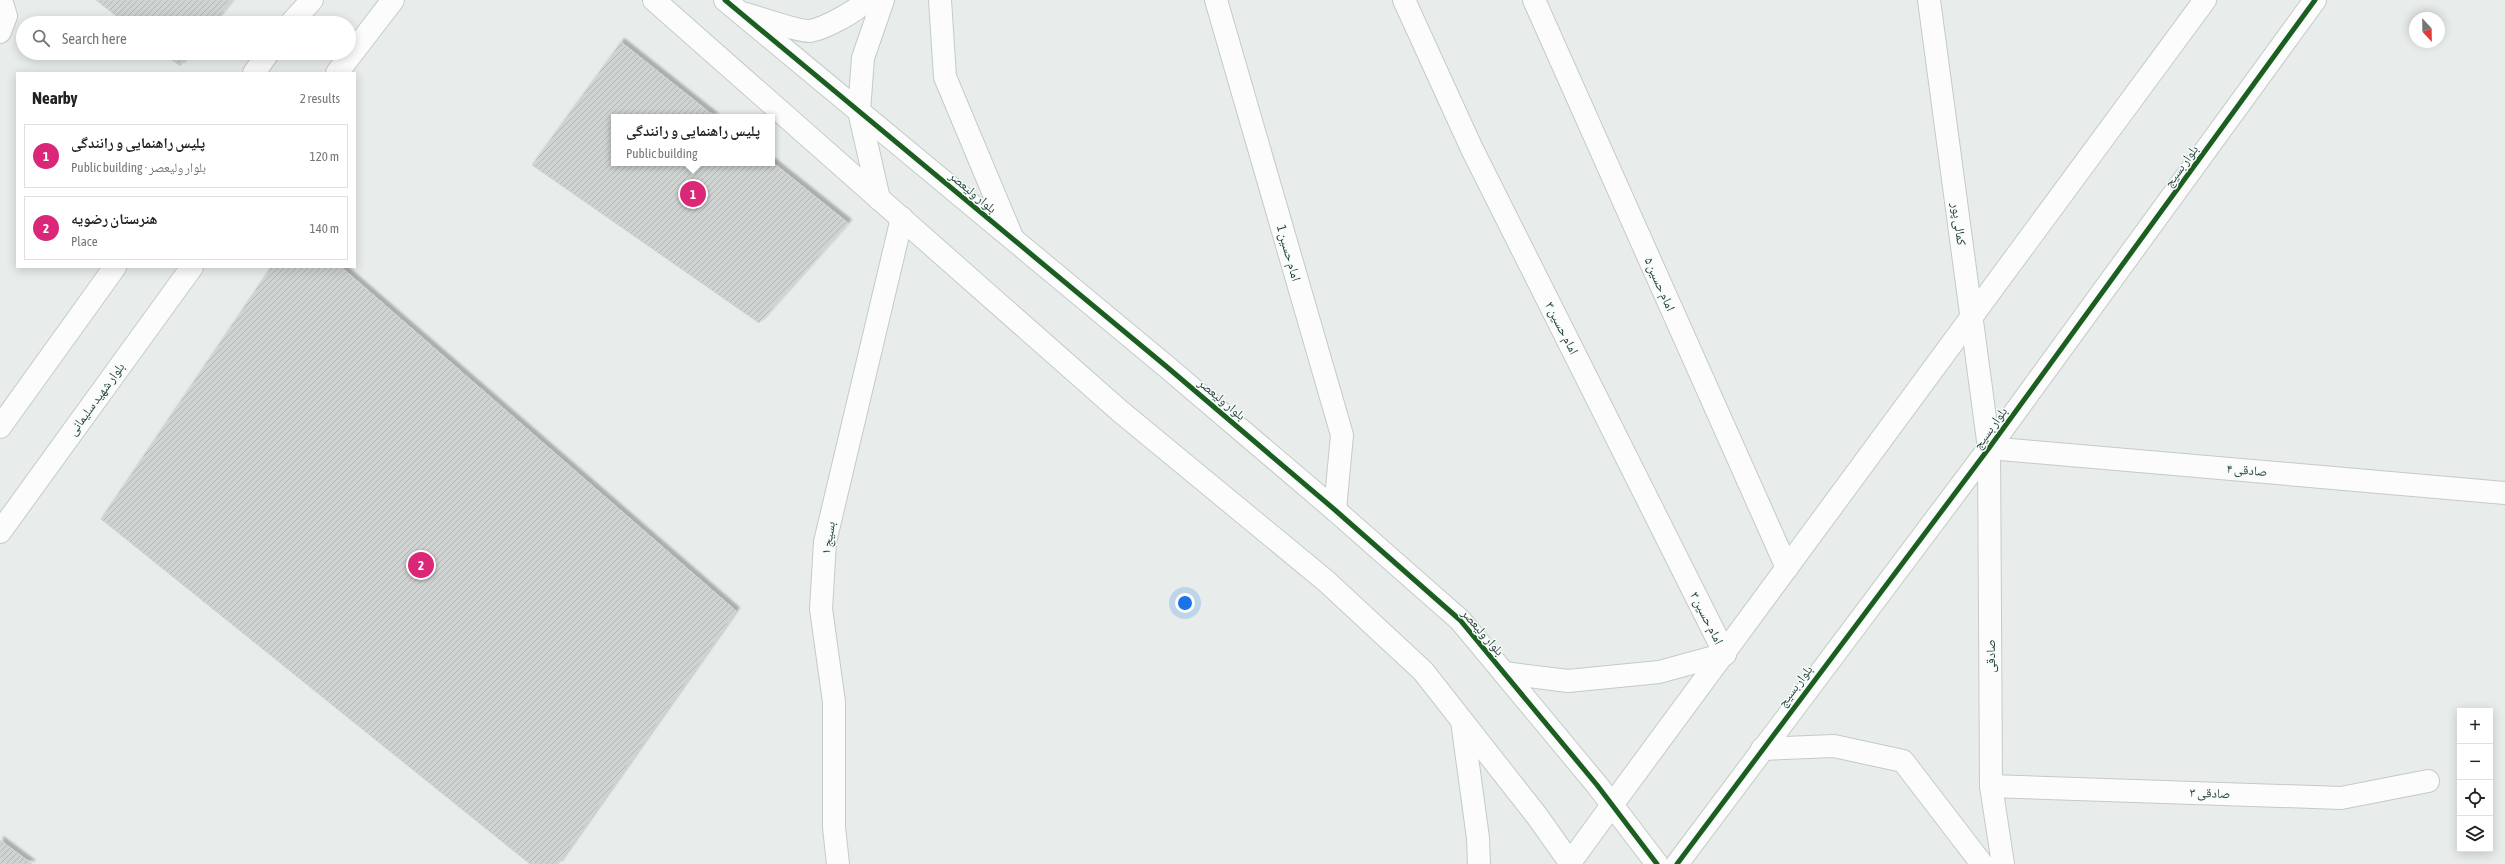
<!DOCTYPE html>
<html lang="en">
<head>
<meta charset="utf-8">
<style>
  body { margin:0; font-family:"Asap Condensed","Noto Naskh Arabic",sans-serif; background:#f2f2f2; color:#222 }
  .controls { position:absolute; right:12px; bottom:12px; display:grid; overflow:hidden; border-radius:0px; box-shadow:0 2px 10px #0003 }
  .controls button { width:36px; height:36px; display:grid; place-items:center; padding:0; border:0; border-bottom:1px solid #e0e0e0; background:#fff; color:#222; font:20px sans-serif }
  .compass { position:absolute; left:2409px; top:12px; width:36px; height:36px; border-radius:50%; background:#fff; box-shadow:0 2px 10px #0003; rotate:158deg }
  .you { position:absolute; left:1185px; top:603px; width:14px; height:14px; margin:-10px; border:3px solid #fff; border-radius:50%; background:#1a73e8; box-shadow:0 0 0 6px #1a73e833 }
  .badge { display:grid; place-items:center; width:26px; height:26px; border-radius:50%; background:#db2777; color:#fff; font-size:13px; font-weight:700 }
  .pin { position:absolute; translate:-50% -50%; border:2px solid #fff; box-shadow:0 1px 4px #0006 }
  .popup { position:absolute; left:611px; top:114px; width:164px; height:52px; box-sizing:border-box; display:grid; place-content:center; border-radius:0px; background:#fff; filter:drop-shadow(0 1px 3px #0005); font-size:13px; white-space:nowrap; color:#767676 }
  .popup b { font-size:15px; color:#222 }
  .popup::after { content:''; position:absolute; left:50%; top:100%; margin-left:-8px; border:8px solid transparent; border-top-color:#fff }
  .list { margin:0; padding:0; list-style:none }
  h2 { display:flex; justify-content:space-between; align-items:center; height:52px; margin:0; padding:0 16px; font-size:17px }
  h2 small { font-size:13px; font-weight:400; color:#767676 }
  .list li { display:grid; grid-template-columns:26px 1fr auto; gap:12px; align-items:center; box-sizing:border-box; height:64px; margin:0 8px 8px; padding:0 8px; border:1px solid #e0e0e0; border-radius:0px }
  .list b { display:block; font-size:15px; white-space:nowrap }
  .list p { margin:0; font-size:13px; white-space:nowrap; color:#767676 }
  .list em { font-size:13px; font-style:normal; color:#767676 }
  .icon { flex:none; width:22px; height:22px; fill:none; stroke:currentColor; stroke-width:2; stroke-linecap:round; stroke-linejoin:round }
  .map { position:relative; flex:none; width:2505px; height:864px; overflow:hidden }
  .search { position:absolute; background:#fff; box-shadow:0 2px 10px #0003; left:16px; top:16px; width:340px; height:44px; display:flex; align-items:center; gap:10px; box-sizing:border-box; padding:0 14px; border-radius:22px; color:#767676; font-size:15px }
  .panel { position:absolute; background:#fff; box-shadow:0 2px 10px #0003; left:16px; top:72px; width:340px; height:196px; border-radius:0px }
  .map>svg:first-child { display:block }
  .building { fill:url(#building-hatch); stroke:#d1d6d4; filter:url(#shadow) }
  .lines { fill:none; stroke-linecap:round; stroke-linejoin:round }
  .street-casing { stroke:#c5cac8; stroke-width:24 }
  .secondary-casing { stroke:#c3cbc8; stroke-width:24 }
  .street { stroke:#fcfcfc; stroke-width:22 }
  .secondary { stroke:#fcfcfc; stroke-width:22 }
  .cycleway-casing { stroke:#f7fbf9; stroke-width:8 }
  .cycleway { stroke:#1b5e20; stroke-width:5 }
  .labels { text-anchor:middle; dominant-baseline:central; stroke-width:3; stroke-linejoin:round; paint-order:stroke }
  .street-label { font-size:13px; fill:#24423a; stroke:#f7fbf9 }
</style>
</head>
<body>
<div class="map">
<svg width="2505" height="864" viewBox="0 0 2505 864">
  <defs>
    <pattern id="building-hatch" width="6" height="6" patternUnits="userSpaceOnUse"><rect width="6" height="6" fill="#cfd4d2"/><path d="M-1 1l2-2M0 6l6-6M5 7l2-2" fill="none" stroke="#b2b7b5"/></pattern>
    <filter id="shadow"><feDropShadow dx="3.5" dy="-3.5" stdDeviation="1" flood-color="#0004"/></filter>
  </defs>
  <rect width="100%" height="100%" fill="#e8edeb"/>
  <g class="building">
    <polygon points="96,0 232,0 214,23 125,23"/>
    <polygon points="621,42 715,117 614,117 614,163 772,162 848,223 759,323 532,165"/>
    <polygon points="163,53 190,53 180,66"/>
    <polygon points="271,267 341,267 736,611 558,864 530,864 101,519"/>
    <polygon points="0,840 32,864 0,864"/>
  </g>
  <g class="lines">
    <defs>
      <g id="street">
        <polyline points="1216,0 1342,435 1335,510"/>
        <polyline points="1404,0 1472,149 1725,654"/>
        <polyline points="1534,0 1787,568"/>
        <polyline points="1929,0 1989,448 1991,786 2003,864"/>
        <polyline points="0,32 6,16 1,0"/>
        <polyline points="1989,448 2505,493"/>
        <polyline points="1762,749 1834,746 1903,761 1982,864"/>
        <polyline points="1991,786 2341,798 2428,781"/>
        <polyline points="1612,805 2205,0"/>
        <polyline points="838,864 834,827 834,702 821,609 825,542 902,218"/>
        <polyline points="1677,864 1989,448 2315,0"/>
      </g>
      <g id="secondary">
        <polyline points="654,0 1121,412 1326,581 1423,671 1537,816 1571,864"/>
        <polyline points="725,0 1167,367 1335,510 1460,620 1597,785 1657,864"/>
        <polyline points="940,0 945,77 1012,237"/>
        <path d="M 746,14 C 759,18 800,32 810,31 C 823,29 858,11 866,0"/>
        <polyline points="291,23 312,0"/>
        <polyline points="254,73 268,53"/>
        <polyline points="337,73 393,0"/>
        <polyline points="879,199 859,111 863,58 883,0"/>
        <polyline points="0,427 115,267"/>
        <polyline points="0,532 192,267"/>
        <polyline points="1504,673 1568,681 1659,672 1725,654"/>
        <polyline points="1462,721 1478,838 1479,864"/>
        <polyline points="1569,864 1612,805"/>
      </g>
    </defs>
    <use href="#street" class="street-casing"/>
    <use href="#secondary" class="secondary-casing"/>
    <use href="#street" class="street"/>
    <use href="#secondary" class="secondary"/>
    <defs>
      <g id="cycleway">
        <polyline points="725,0 1167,367 1335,510 1460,620 1597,785 1657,864"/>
        <polyline points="1677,864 1989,448 2315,0"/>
      </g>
    </defs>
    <use href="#cycleway" class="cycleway-casing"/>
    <use href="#cycleway" class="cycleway"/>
  </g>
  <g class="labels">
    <g class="street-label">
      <text transform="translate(2181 166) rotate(-54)">بلوار بسیج</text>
      <text transform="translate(973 192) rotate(40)">بلوار ولیعصر</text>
      <text transform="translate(1959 224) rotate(82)">کمالی پور</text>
      <text transform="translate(1289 253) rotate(74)">امام حسین 1</text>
      <text transform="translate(1660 284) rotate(66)">امام حسین ۵</text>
      <text transform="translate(1562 328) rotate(63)">امام حسین ۳</text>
      <text transform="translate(96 399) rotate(-54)">بلوار شهید سلیمانی</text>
      <text transform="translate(1222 399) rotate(40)">بلوار ولیعصر</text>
      <text transform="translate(1990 428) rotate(-54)">بلوار بسیج</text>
      <text transform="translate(2247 470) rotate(5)">صادقی ۴</text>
      <text transform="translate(828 538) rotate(-81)">بسیج ۱</text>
      <text transform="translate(1707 618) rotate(63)">امام حسین ۳</text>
      <text transform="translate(1483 632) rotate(49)">بلوار ولیعصر</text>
      <text transform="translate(1990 656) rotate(-90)">صادقی</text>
      <text transform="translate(1795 686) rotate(-53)">بلوار بسیج</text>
      <text transform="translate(2210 793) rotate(2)">صادقی ۳</text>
    </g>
  </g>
</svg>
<div class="controls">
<button>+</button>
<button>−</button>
<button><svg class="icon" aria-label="locate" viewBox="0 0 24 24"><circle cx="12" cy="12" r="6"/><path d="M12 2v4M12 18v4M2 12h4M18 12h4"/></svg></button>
<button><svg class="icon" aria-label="layers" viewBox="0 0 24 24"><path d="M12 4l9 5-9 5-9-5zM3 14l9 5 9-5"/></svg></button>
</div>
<svg class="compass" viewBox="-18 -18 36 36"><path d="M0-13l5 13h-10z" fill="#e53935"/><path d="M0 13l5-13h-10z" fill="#767676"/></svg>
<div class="you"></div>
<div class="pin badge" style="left:693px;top:194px">1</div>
<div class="popup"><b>پلیس راهنمایی و رانندگی</b>Public building</div>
<div class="pin badge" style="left:421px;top:565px">2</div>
<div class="search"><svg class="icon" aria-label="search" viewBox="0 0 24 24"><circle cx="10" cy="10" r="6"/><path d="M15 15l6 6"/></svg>Search here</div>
<section class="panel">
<h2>Nearby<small>2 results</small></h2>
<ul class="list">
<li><span class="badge">1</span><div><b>پلیس راهنمایی و رانندگی</b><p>Public building · بلوار ولیعصر</p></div><em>120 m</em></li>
<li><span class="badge">2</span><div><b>هنرستان رضویه</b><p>Place</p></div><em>140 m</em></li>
</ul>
</section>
</div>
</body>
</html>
